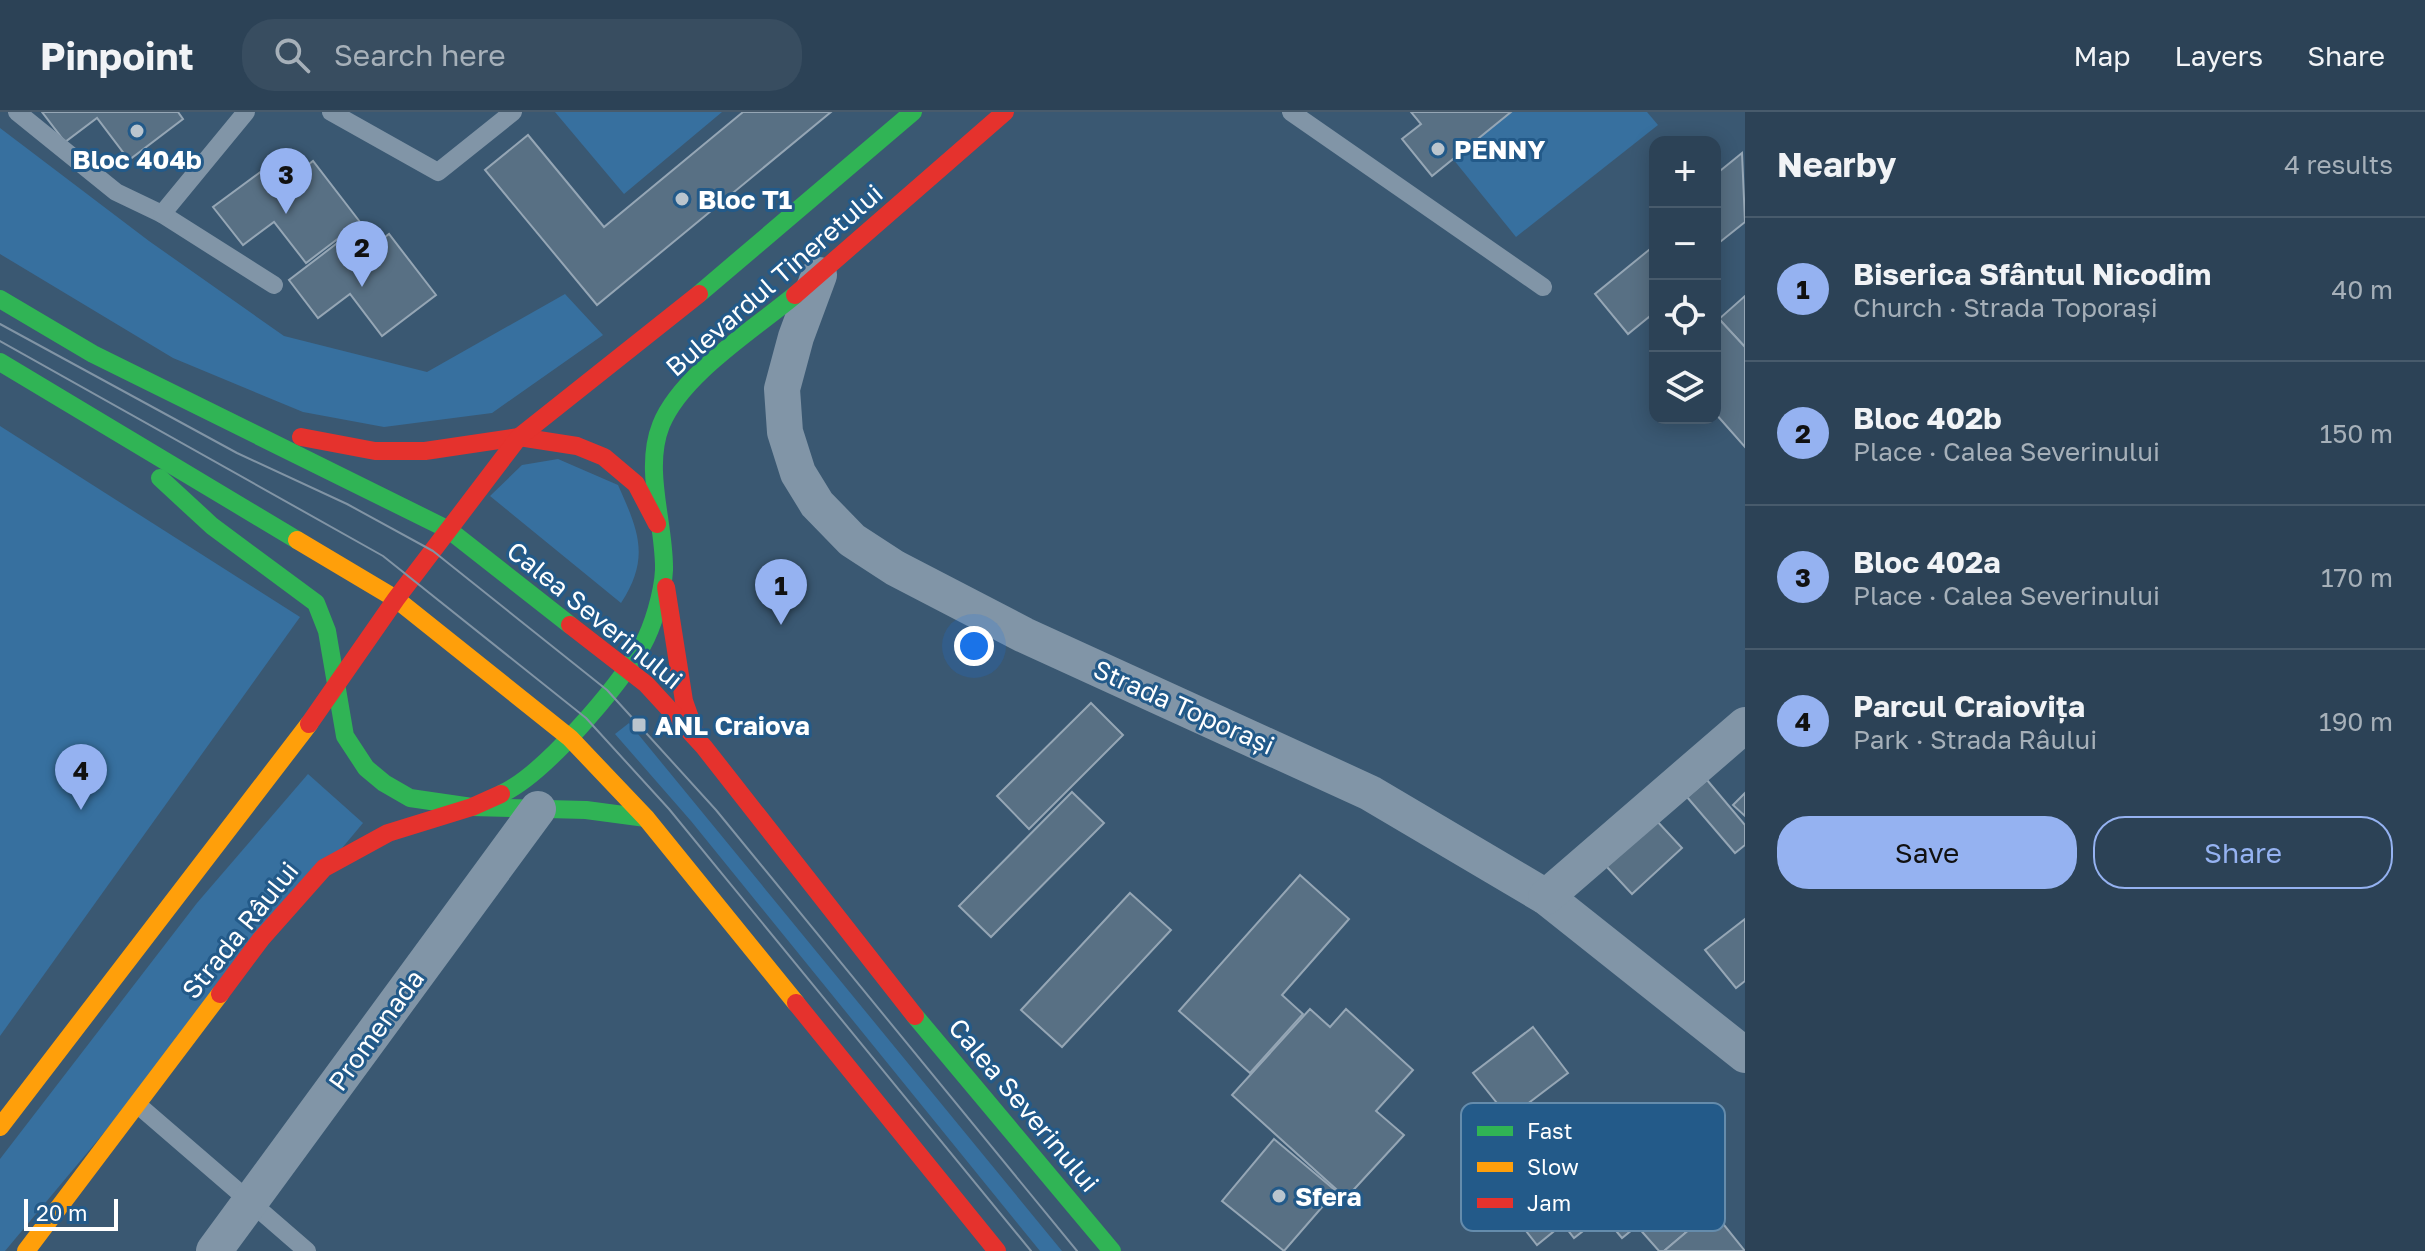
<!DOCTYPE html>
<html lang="en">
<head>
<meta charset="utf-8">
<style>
  body { margin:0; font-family:"Golos Text",sans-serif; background:#384d60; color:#f1f3f6 }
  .controls { position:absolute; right:24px; top:24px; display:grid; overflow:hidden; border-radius:16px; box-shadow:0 4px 20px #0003 }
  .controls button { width:72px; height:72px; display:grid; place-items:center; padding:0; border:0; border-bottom:2px solid #485b6c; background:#2c4256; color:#f1f3f6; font:40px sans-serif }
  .scale { position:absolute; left:24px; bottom:20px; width:94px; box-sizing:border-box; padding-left:8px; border:4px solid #fff; border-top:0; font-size:22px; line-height:28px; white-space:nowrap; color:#fff; -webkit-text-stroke:6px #235a89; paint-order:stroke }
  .you { position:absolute; left:974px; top:534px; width:28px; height:28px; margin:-20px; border:6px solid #fff; border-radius:50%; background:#1a73e8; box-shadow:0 0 0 12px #1a73e833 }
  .badge { display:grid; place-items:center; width:52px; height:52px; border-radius:50%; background:#95b2f1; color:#111; font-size:26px; font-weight:700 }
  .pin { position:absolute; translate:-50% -66px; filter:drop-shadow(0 2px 4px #0008) }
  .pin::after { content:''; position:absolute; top:42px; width:28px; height:24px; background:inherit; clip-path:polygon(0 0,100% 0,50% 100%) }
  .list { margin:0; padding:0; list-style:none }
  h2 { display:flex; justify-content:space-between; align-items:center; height:104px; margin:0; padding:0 32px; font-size:34px }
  h2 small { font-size:26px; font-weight:400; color:#a6b0b9 }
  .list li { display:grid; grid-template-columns:52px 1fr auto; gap:24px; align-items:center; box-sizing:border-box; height:144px; padding:0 32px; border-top:2px solid #485b6c }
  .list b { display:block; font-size:30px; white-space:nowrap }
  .list p { margin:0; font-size:26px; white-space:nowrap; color:#a6b0b9 }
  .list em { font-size:26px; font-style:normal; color:#a6b0b9 }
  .actions { display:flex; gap:16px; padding:24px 32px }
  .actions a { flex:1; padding:18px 0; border:2px solid #95b2f1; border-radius:32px; text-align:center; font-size:28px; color:#95b2f1 }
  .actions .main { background:#95b2f1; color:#111 }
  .icon { flex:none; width:44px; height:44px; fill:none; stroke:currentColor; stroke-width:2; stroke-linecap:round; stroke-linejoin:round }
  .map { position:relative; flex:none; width:1745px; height:1139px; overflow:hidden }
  header { display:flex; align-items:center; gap:48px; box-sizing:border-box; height:112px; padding:0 40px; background:#2c4256; border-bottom:2px solid #485b6c }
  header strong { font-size:38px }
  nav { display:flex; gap:44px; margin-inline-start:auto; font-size:28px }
  .search { width:560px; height:72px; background:#384d60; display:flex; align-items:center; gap:20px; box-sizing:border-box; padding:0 28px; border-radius:32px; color:#a6b0b9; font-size:30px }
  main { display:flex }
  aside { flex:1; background:#2c4256 }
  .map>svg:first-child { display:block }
  .green { fill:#37709f }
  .building { fill:#587084; stroke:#95a6b5; stroke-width:2 }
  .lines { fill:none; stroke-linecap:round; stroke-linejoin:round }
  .lane { stroke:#8195a7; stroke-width:18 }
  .street { stroke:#8195a7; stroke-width:36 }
  .fast { stroke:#30b455; stroke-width:18 }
  .slow { stroke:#ff9f0a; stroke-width:18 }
  .jam { stroke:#e5322d; stroke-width:18 }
  .tram { stroke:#8194a5; stroke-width:2 }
  .street-bridge { stroke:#8195a7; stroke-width:36 }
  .poi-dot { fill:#bac5ce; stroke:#235a89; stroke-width:3 }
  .labels { text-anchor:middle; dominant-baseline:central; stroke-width:6; stroke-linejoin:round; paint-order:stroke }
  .poi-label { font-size:26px; font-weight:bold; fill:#fff; stroke:#235a89; text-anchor:start }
  .street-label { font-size:26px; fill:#fff; stroke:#235a89 }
  .key { fill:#235a89; stroke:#658cac; stroke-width:2 }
  .key-label { font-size:22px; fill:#fff }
</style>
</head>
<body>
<header>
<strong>Pinpoint</strong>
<div class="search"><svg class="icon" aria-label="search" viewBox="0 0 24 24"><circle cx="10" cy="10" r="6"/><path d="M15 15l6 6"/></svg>Search here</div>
<nav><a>Map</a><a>Layers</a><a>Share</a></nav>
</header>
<main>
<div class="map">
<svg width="1745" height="1139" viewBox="0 0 1745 1139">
  <rect width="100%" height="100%" fill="#3a5872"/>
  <g class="green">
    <polygon points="555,0 722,0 624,82"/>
    <polygon points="1511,0 1647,0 1658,13 1516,125 1453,47"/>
    <polygon points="0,16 149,129 284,224 427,260 565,182 603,223 492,301 384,315 303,300 173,246 0,142"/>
    <polygon points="0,314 300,505 0,924"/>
    <path d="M 558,347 L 618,373 C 638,418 651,445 621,491 L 490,384 L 522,353 Z"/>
    <polygon points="629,611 1062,1139 1040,1139 691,709 615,622"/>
    <polygon points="308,662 363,711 5,1139 0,1139 0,1047 197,791"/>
  </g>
  <g class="building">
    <polygon points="42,0 178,0 183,7 129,48 97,6 65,30"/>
    <polygon points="743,0 831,0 597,193 485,58 528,23 604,115"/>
    <polygon points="1411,0 1511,0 1432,64 1402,27 1421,12"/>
    <polygon points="1742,41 1745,110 1715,134 1715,63"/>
    <polygon points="278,47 292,65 313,49 360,110 306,151 274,110 243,133 213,95"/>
    <polygon points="353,119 368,138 389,122 436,183 382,224 350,182 318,206 289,168"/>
    <polygon points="1655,133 1655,200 1628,222 1595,182"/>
    <polygon points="1745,184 1745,235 1719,207"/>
    <polygon points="1719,207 1745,235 1745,335 1715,301 1715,211"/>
    <polygon points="1091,591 1123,623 1029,717 997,684"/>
    <polygon points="1707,668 1745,713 1745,733 1735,741 1687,685"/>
    <polygon points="1072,680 1104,711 991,825 959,794"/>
    <polygon points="1745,681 1745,704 1733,693"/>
    <polygon points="1656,708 1682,736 1632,782 1606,754"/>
    <polygon points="1300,763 1349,807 1282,883 1303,902 1250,961 1179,899"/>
    <polygon points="1130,781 1171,818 1062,935 1021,898"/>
    <polygon points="1745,807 1745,869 1736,876 1705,838"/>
    <polygon points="1310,897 1330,915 1346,897 1413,958 1376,999 1404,1023 1346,1086 1232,983"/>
    <polygon points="1533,915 1568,961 1509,1006 1473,961"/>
    <polygon points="1578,1025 1610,1027 1605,1085 1588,1098 1596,1109 1574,1126 1563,1112 1537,1133 1501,1087 1522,1072 1518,1067 1533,1057 1537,1062 1570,1036 1577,1037"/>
    <polygon points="1274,1027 1336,1079 1284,1139 1222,1089"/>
    <polygon points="1610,1027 1644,1030 1643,1041 1650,1043 1676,1075 1682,1070 1703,1106 1664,1139 1659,1139 1637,1114 1622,1126 1606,1107 1616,1099 1605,1085"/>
    <polygon points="1716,1103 1745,1139 1664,1139 1703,1106 1707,1110"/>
  </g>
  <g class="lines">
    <g class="lane">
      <polyline points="17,0 116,80 162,102 274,173"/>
      <polyline points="331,0 438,60 513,0"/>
      <polyline points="1291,0 1543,175"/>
      <polyline points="162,102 246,0"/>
      <polyline points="138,993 307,1139"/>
    </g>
    <g class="street">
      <polyline points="819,163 796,225 782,277 785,320 798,361 817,392 852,428 895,456 1024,523 1370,681 1546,785 1745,943"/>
      <polyline points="1546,785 1745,613"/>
    </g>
    <g class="fast">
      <polyline points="699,182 913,0"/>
      <polyline points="0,187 93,242 449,418 570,513"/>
      <polyline points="0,250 297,428"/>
      <polyline points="160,366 212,414 316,491 327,519 345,624 366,656 384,671 410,686 472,695 586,698 646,706"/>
      <path d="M 501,682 C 544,663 617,576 642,534 C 653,515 663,480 664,458 C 665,412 643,358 661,313 C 681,263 753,218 795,183"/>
      <polyline points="915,904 1112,1139"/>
    </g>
    <g class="slow">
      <polyline points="297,428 396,487 570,626 646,706 796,891"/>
      <polyline points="0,1015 309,612"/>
      <polyline points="26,1139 220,882"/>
    </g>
    <g class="jam">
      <polyline points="795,183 1005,0"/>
      <polyline points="301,325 375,339 425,339 519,325 577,334 604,345 636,372 657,412"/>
      <polyline points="666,475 684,589 695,620"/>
      <polyline points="570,513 646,572 704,635 915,904"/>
      <polyline points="309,612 396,487 519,325 699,182"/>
      <polyline points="220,882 261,827 324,756 388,721 472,695 501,682"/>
      <polyline points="796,891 997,1139"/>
    </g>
    <g class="tram">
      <polyline points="0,212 237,341 347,392 433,439 607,578 716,698 1077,1139"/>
      <polyline points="0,229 383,444 586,606 669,697 1031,1139"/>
    </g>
    <polyline class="street-bridge" points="214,1139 538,697"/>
  </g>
  <g class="poi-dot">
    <circle cx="137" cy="19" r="8"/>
    <circle cx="1438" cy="37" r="8"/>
    <circle cx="682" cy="87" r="8"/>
    <rect x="631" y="605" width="16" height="16" rx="4"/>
    <circle cx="1279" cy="1084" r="8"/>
  </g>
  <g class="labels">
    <g class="poi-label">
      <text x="1454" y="37">PENNY</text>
      <text x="137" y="47" text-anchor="middle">Bloc 404b</text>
      <text x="698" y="87">Bloc T1</text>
      <text x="655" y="613">ANL Craiova</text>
      <text x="1295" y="1084">Sfera</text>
    </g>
    <g class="street-label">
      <text transform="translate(774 168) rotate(-41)">Bulevardul Tineretului</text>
      <text transform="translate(595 503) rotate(39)">Calea Severinului</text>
      <text transform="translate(1184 595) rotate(24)">Strada Toporași</text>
      <text transform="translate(240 818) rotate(-51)">Strada Râului</text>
      <text transform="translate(376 918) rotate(-54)">Promenada</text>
      <text transform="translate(1024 993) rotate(50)">Calea Severinului</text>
    </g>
  </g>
  <rect x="1461" y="991" width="264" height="128" rx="12" class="key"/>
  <rect x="1477" y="1014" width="36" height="10" fill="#30b455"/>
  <rect x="1477" y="1050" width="36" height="10" fill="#ff9f0a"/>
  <rect x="1477" y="1086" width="36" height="10" fill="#e5322d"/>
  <g class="key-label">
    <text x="1527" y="1027">Fast</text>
    <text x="1527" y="1063">Slow</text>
    <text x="1527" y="1099">Jam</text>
  </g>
</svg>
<div class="controls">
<button>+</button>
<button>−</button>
<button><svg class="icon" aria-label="locate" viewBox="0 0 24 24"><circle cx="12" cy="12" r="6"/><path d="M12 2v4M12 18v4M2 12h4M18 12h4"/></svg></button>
<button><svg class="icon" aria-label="layers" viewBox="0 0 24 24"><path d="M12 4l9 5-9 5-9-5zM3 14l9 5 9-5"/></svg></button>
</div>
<div class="scale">20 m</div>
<div class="you"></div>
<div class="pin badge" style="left:781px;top:513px">1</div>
<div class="pin badge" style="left:362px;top:175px">2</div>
<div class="pin badge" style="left:286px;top:102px">3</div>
<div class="pin badge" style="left:81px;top:698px">4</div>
</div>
<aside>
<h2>Nearby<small>4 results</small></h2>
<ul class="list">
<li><span class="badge">1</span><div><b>Biserica Sfântul Nicodim</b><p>Church · Strada Toporași</p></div><em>40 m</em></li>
<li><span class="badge">2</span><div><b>Bloc 402b</b><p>Place · Calea Severinului</p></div><em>150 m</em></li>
<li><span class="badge">3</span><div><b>Bloc 402a</b><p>Place · Calea Severinului</p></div><em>170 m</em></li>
<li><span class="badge">4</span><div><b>Parcul Craiovița</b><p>Park · Strada Râului</p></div><em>190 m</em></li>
</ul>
<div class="actions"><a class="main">Save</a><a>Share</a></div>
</aside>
</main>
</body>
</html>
